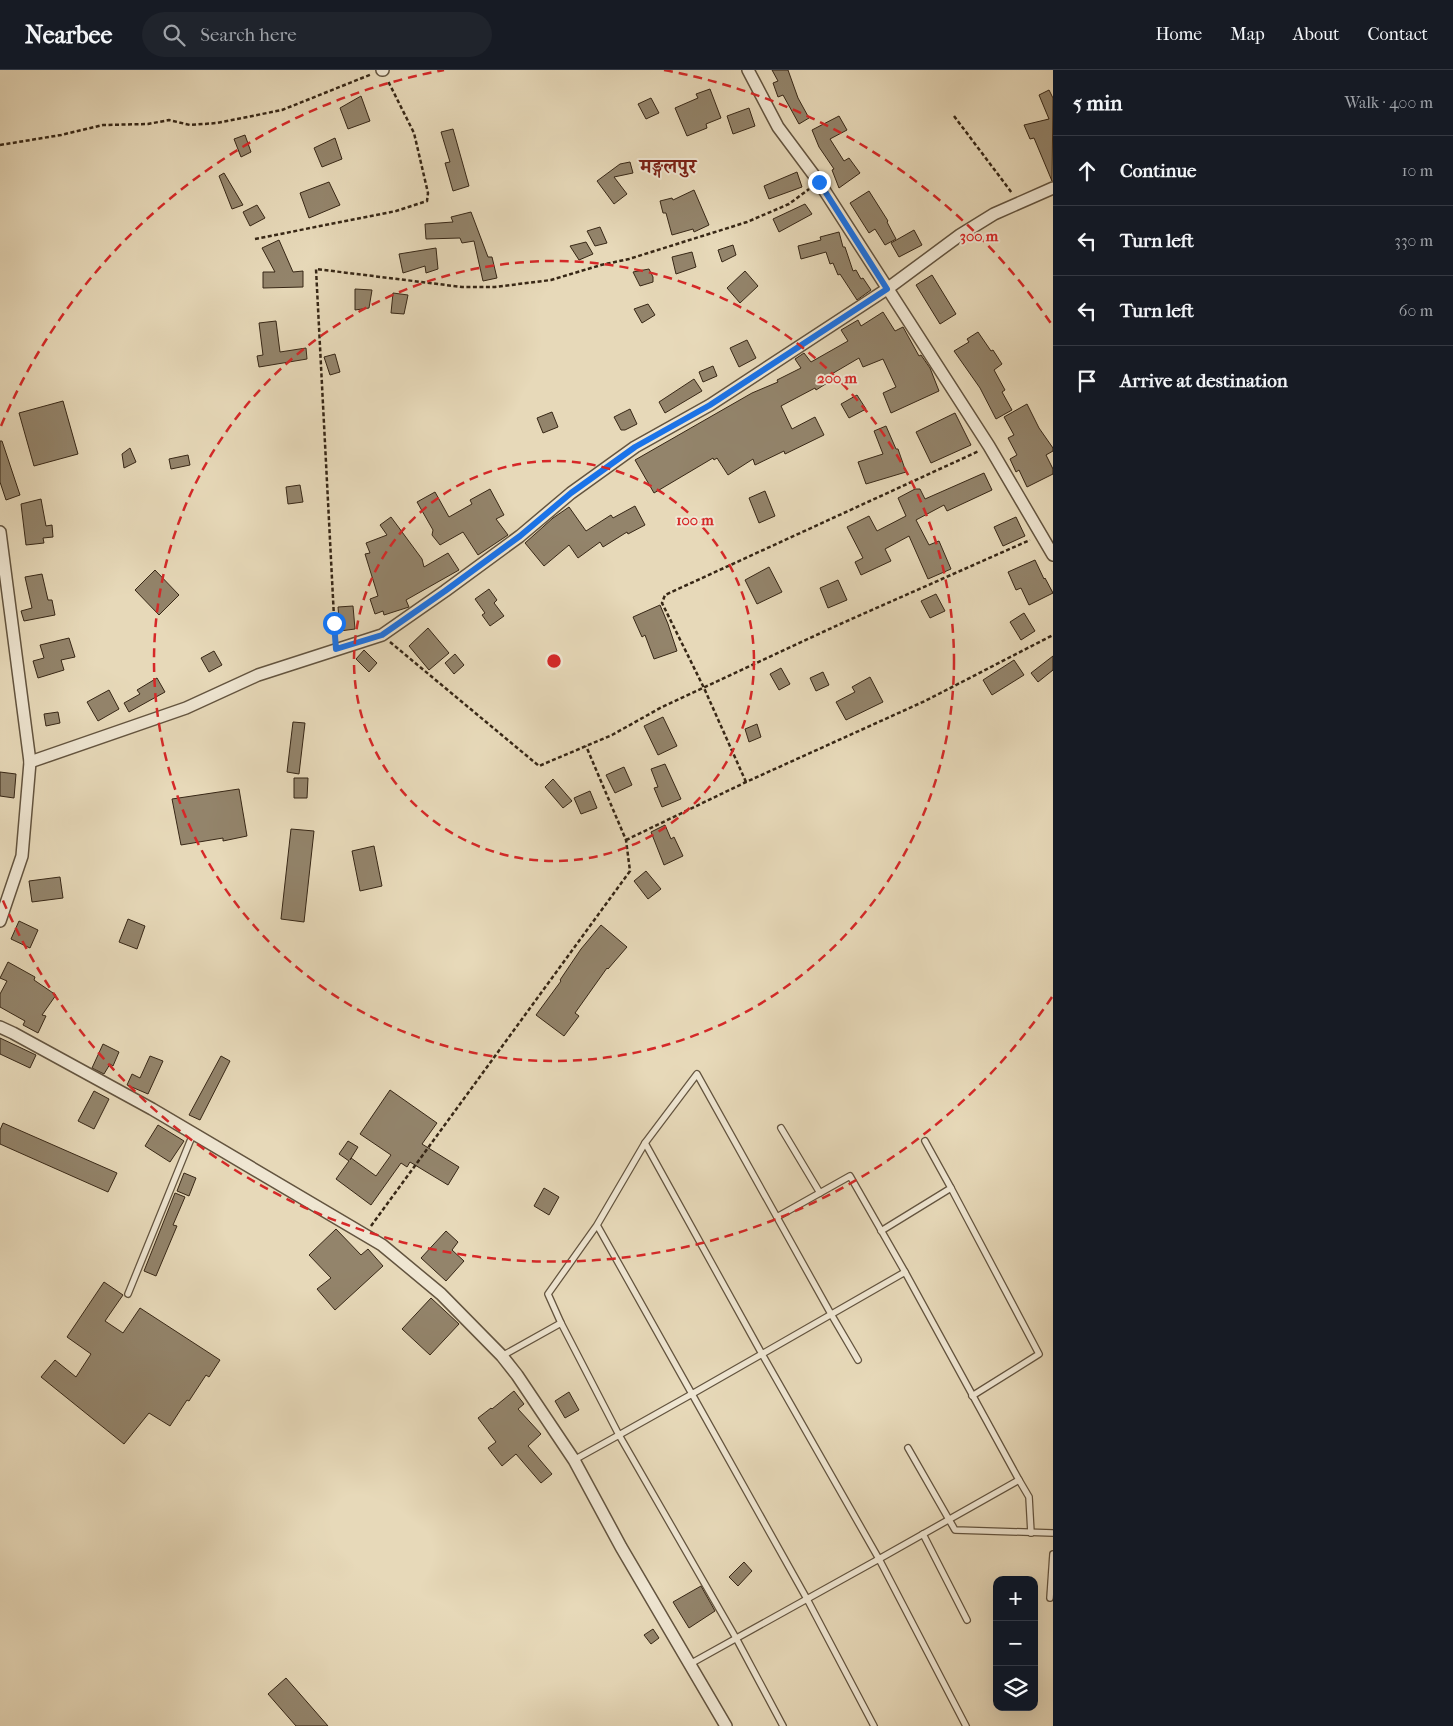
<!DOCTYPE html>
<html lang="en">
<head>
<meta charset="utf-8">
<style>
  body { margin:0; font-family:"IM FELL French Canon","Noto Serif Devanagari",serif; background:#20242c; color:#f1f3f6 }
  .controls { position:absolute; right:15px; bottom:15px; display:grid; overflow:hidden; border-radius:10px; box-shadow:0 5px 20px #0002 }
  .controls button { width:45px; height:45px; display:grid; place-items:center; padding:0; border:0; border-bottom:1px solid #363941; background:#171b24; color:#f1f3f6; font:25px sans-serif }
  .stop { position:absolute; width:15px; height:15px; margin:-11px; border:4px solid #1a73e8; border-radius:50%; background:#fff }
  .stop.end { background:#1a73e8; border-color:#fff; box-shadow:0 1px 5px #0008 }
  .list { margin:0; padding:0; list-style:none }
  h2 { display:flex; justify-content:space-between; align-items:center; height:65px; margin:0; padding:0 20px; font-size:21px }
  h2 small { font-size:16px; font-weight:400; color:#9ea1a6 }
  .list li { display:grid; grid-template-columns:32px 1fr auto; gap:15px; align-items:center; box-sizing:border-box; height:70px; padding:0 20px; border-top:1px solid #363941 }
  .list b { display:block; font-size:19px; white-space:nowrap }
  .list em { font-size:16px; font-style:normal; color:#9ea1a6 }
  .icon { flex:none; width:28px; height:28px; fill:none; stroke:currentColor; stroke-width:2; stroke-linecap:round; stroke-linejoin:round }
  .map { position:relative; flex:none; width:1053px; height:1656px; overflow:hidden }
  header { display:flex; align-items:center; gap:30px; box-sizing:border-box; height:70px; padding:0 25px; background:#171b24; border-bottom:1px solid #363941 }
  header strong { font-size:24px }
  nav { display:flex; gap:28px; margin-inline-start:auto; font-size:18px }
  .search { width:350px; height:45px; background:#20242c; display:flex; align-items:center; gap:12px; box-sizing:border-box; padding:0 18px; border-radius:28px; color:#9ea1a6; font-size:19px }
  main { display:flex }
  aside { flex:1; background:#171b24 }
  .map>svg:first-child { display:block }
  .building { fill:#93846b; stroke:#372716 }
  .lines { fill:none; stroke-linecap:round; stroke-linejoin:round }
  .lane-casing { stroke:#63543f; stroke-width:8 }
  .street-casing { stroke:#63543f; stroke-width:14 }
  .path { stroke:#372716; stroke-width:2.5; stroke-dasharray:4 2.5; stroke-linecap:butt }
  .lane { stroke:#efe6d2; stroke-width:5.5 }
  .street { stroke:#efe6d2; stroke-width:11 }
  .route { stroke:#1a73e8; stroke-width:6 }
  .ring { fill:none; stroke:#d62828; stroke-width:2.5; stroke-dasharray:9 6 }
  .labels { text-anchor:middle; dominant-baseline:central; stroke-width:4; stroke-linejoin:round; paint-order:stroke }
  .district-label { font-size:20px; font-weight:bold; fill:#7a1f14; stroke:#efe6d2 }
  .centre { fill:#d62828; stroke:#efe6d2; stroke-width:2.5 }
  .ring-label { font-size:15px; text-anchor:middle; font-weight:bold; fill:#d62828; stroke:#efe6d2; stroke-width:4; stroke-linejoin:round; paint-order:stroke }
</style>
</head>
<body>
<header>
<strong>Nearbee</strong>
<div class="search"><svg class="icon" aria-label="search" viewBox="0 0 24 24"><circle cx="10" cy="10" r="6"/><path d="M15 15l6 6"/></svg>Search here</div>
<nav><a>Home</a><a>Map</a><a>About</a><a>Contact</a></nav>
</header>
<main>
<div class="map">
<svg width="1053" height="1656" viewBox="0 0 1053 1656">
  <rect width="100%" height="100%" fill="#e7d9b9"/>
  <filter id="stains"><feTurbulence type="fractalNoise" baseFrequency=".004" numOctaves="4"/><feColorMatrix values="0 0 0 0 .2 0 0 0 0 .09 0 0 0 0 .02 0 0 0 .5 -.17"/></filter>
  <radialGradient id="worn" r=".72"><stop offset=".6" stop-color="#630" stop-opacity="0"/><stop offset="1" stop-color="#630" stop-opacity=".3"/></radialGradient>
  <g class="building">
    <polygon points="772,0 788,0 798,28 809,48 799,54 783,25 778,27 773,13 778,11"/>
    <polygon points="710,19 721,48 706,54 707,58 687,66 675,38 698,28 696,24"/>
    <polygon points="1049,20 1053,28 1052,111 1034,68 1030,69 1024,55 1049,49 1039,25"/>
    <polygon points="361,26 370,51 348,59 340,38"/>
    <polygon points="651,28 659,43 646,49 638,34"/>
    <polygon points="749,38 755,56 733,64 727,46"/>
    <polygon points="839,46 847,60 830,69 844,91 849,88 860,103 839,118 832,100 834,99 819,77 812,60"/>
    <polygon points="453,59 469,116 453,121 445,93 450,92 441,62"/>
    <polygon points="245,65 251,82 241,87 234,69"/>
    <polygon points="335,68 342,89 322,97 314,78"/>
    <polygon points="630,92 633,103 614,107 627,124 614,134 597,111 620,94"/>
    <polygon points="797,102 802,117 769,129 764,116"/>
    <polygon points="224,103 243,135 232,139 219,106"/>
    <polygon points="329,112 340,135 309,148 300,123"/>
    <polygon points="694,120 709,155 694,162 693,159 672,165 666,143 663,143 660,131 672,128 673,130"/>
    <polygon points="869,121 888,151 887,152 896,169 885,175 875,159 869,163 850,133"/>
    <polygon points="805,134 812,144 779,162 773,149"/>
    <polygon points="257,135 265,148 250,156 243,142"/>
    <polygon points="471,142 488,187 492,187 497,208 483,211 474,171 462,173 460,168 426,169 425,154 453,152 451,147"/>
    <polygon points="600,157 607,173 595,176 587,161"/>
    <polygon points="914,160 922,175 899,187 891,173"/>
    <polygon points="839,162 843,177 845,177 853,201 856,200 861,209 863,208 871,220 857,230 840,204 838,205 833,193 830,194 826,182 801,189 798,176 821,170 820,167"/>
    <polygon points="279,170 293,202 303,201 303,217 263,218 263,202 275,202 262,178"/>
    <polygon points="586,172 593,184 579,190 570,176"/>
    <polygon points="733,175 736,185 722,192 718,180"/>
    <polygon points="436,178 438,199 426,203 425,196 403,203 399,184"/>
    <polygon points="692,182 696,197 676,204 672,187"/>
    <polygon points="649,199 653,207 653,212 640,216 633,202"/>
    <polygon points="745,201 758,216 740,233 727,218"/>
    <polygon points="932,205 956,244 940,254 916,215"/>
    <polygon points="355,219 372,220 369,238 355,240"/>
    <polygon points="393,223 408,225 404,244 391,243"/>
    <polygon points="648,234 655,245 642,253 634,239"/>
    <polygon points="883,242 895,261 903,257 919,286 921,285 930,298 939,321 891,343 883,323 896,317 883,289 863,297 859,288 830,305 832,310 816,320 815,318 781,336 792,359 815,347 824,365 785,384 784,381 755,395 753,389 728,405 717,388 714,390 713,388 654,423 635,390 752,323 778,312 777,310 801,298 795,289 804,283 811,292 848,271 841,260 858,250 861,256"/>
    <polygon points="276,251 280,282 306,278 307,289 259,297 257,286 263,285 259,253"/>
    <polygon points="978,262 991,281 993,280 1002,294 994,300 1005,320 1002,322 1012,340 996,349 980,318 954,281 969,272 967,269"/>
    <polygon points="747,270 756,288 739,297 730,278"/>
    <polygon points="335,284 340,302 330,305 324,287"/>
    <polygon points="713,296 717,306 703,312 699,302"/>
    <polygon points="694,309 702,321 665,343 659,332"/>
    <polygon points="857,325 866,339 849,348 841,334"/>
    <polygon points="63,331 78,384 34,396 19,343"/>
    <polygon points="1027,334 1039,358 1053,378 1053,381 1046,385 1053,399 1053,404 1027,417 1019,400 1016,402 1010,389 1017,385 1008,368 1014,365 1004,347"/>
    <polygon points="630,339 637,354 625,360 621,360 614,347"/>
    <polygon points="552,342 558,357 543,363 537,348"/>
    <polygon points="955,343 971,375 931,393 916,362"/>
    <polygon points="886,356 896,379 898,379 906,402 866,414 858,392 883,384 874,361"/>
    <polygon points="0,371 2,371 20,425 6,430 0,412"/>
    <polygon points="130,378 136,392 124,398 122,384"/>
    <polygon points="188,385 190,395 171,399 169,389"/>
    <polygon points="984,403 992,420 947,441 944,435 916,450 929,475 939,471 951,499 928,509 909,466 885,479 891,491 861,505 855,492 863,488 847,457 869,446 877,461 906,446 898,428 915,419 920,419 925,429"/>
    <polygon points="300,415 303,432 288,434 286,417"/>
    <polygon points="490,419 504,445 496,449 508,465 478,485 463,462 440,475 432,465 433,460 417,432 435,422 449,447 472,434 470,430"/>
    <polygon points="765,421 775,446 759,453 749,428"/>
    <polygon points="41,429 46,456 52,455 53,467 43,468 44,473 26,475 21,434"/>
    <polygon points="635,436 645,455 628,464 627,462 603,477 600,472 578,488 569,475 544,496 525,473 553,448 569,437 586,461 611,445 613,448"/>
    <polygon points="391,447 422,489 424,497 448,483 459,500 406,530 409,537 384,545 383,541 375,544 370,529 378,526 365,484 370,483 366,473 387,465 380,455"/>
    <polygon points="1016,447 1025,466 1003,476 994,457"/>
    <polygon points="1035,490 1044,509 1045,508 1053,523 1029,535 1021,518 1016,520 1008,502"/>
    <polygon points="769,497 782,522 757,534 745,510"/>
    <polygon points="155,500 179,525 159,545 135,520"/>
    <polygon points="42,504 48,530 52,530 55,545 24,551 21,541 32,538 25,507"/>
    <polygon points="838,510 847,530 828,538 820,518"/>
    <polygon points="489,519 497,530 494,533 504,546 490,556 482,545 485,543 475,529"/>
    <polygon points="936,524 945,541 930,548 921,531"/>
    <polygon points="660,535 668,554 677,581 654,589 645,565 642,567 633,547"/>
    <polygon points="353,536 355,559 340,561 338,537"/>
    <polygon points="1024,543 1035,561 1021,570 1010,552"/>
    <polygon points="428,558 449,583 429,600 409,576"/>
    <polygon points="69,568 75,587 61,590 64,600 38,608 33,591 44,588 40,575"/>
    <polygon points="364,580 377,593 369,602 356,589"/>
    <polygon points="214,581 222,595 209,602 201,588"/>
    <polygon points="455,584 464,595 454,604 445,593"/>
    <polygon points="1053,586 1053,600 1038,612 1031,603"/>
    <polygon points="1014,590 1024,605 992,625 983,610"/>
    <polygon points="781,598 790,614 779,620 770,604"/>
    <polygon points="823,602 829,615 816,621 810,608"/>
    <polygon points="870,607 883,632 846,650 836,632 855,622 852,617"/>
    <polygon points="157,608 165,622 129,642 124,633 140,624 137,620"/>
    <polygon points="109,620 119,639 98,651 87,632"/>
    <polygon points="58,642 60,653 46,656 44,644"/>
    <polygon points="663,647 677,676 658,685 644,656"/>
    <polygon points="293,652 305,653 299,704 287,702"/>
    <polygon points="757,654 761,667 749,672 745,659"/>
    <polygon points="665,694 681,729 662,737 654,718 658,717 651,699"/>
    <polygon points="624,697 632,715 615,723 606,705"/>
    <polygon points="0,702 16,704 14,728 0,726"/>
    <polygon points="294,708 308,708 307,728 294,728"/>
    <polygon points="553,709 572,731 563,738 545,717"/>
    <polygon points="239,719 247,766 223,771 223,768 181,775 172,729"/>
    <polygon points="590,721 597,738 581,744 574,728"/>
    <polygon points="665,755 671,769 674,767 683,786 664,795 651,762"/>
    <polygon points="291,759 314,761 304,852 281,849"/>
    <polygon points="374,776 382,816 360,821 352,781"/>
    <polygon points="646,801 661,819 648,829 634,811"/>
    <polygon points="60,807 63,828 32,832 29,811"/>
    <polygon points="128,849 145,856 137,879 119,872"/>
    <polygon points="19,851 38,860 30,878 11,869"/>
    <polygon points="601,855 627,877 608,899 607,898 575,943 579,946 564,966 536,945 561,911 560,910 581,879"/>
    <polygon points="8,892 35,907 34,910 56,925 42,945 46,946 38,963 23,955 25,951 0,937 0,924 7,911 0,908"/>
    <polygon points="0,968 36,985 30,998 0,984"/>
    <polygon points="103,974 119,982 113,996 110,994 104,1004 92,998"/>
    <polygon points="150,986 163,991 148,1024 127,1015 132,1004 140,1008"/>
    <polygon points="221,986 230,991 200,1050 189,1045"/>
    <polygon points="390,1020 437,1053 422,1074 459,1097 448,1115 410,1092 407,1097 401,1093 371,1135 336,1109 349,1091 339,1084 348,1071 358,1077 350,1090 351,1088 376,1106 391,1085 360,1064"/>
    <polygon points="94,1021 109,1029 94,1059 78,1051"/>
    <polygon points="3,1053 117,1103 108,1122 0,1074 0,1060"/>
    <polygon points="158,1055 184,1071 170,1092 145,1076"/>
    <polygon points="184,1103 196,1108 189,1126 177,1121"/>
    <polygon points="544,1118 559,1127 549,1145 534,1136"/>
    <polygon points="175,1123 185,1127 173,1155 177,1156 156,1206 144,1201"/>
    <polygon points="336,1159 361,1185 368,1179 383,1196 335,1240 317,1219 331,1208 309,1185"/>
    <polygon points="446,1161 458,1172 452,1180 464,1191 446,1211 421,1188"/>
    <polygon points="104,1212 123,1225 105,1251 123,1263 140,1238 220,1290 209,1307 206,1305 189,1331 187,1330 170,1356 149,1343 124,1374 41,1307 55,1290 76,1307 91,1284 67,1267"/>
    <polygon points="431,1228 459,1254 430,1285 402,1259"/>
    <polygon points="514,1321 524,1334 518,1339 541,1364 528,1376 552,1404 541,1413 516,1384 502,1396 488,1378 496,1372 478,1348 491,1338 492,1339"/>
    <polygon points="569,1322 579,1340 565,1348 555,1331"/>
    <polygon points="744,1492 752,1501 738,1516 729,1507"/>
    <polygon points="701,1516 715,1541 689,1558 673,1532"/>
    <polygon points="653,1559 659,1568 651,1574 644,1565"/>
    <polygon points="286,1608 328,1656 296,1656 268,1624"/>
  </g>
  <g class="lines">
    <defs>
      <g id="lane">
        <polyline points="781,1058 820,1123"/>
        <polyline points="645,1073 697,1004 831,1244 858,1290"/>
        <polyline points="951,1118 1039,1284 972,1326"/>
        <polyline points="777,1147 850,1106 905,1202"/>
        <polyline points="881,1161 951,1118 925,1071"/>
        <polyline points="128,1224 193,1064"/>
        <polyline points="561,1253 548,1224 597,1155 692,1324 762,1284 879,1489 1019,1410 905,1202 762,1284 645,1073 597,1155"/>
        <polyline points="502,1286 561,1253 619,1365 692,1324 807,1529 874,1656"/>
        <polyline points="908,1378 955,1460 1053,1463"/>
        <polyline points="574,1390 619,1365 736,1568 783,1656"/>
        <polyline points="1019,1410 1029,1427 1031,1463"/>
        <polyline points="923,1464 967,1550"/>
        <polyline points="1050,1528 1053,1484"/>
        <polyline points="690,1594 879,1489 966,1656"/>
      </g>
      <g id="street">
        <polyline points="382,0 383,0"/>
        <polyline points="748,0 778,57 819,112 989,376 1053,485"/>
        <polyline points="0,462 30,692 22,786 0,851"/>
        <polyline points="30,692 186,638 258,605 382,565 445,521 520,466 571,423 635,377 710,335 887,219 960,165 994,144 1053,118"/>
        <polyline points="0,957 13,963 152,1039 382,1175 441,1224 502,1286 517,1305 574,1390 621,1477 726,1656"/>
      </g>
    </defs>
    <use href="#lane" class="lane-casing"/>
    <use href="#street" class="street-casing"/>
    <g class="path">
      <polyline points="954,46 1012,123"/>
      <polyline points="0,75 61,65 103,55 148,54 169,50 190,55 217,53 282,40 372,4"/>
      <polyline points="255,169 396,141 427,131 428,123 414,63 388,11"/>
      <polyline points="335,567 316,199 462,217 495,217 551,210 601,195 629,189 747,152 789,134 809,119"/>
      <polyline points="390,572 539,696 612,665 662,637 838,555 1030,470"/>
      <polyline points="746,712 704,618 662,533 665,525 979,381"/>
      <polyline points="626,770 746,712 925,631 1053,565"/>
      <polyline points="371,1156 630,801 626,770 586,676"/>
    </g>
    <use href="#lane" class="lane"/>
    <use href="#street" class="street"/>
  </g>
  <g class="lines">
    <polyline class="route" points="334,553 336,579 382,565 445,521 520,466 571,423 635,377 710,335 887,219 819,112"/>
  </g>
  <g class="ring">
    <circle cx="554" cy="591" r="200"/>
    <circle cx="554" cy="591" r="400"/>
    <path d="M1052 927A601 601 0 0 1 1 826M1 356A601 601 0 0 1 444 0M664 0A601 601 0 0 1 1052 255"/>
  </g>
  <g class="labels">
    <g class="district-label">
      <text x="668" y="96">मङ्गलपुर</text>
    </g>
  </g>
  <circle cx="554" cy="591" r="8" class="centre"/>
  <g class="ring-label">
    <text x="979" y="171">300 m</text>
    <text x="837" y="313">200 m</text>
    <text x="695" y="455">100 m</text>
  </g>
  <rect width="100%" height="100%" filter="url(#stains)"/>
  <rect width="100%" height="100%" fill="url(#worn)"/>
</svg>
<div class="controls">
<button>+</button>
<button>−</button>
<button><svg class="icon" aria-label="layers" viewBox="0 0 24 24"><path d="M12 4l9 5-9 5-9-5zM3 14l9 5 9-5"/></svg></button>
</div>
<div class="stop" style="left:334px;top:553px"></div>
<div class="stop end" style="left:819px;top:112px"></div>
</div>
<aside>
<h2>5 min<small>Walk · 400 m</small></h2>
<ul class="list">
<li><svg class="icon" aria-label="ahead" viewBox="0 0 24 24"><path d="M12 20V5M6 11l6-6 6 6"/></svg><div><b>Continue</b></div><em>10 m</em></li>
<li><svg class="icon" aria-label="left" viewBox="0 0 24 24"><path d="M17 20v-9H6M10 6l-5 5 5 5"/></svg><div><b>Turn left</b></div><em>330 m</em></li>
<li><svg class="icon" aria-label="left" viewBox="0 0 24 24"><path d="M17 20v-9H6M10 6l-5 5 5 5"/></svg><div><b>Turn left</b></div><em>60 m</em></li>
<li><svg class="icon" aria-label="arrive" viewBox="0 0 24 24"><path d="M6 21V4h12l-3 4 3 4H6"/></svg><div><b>Arrive at destination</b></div></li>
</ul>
</aside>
</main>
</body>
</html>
